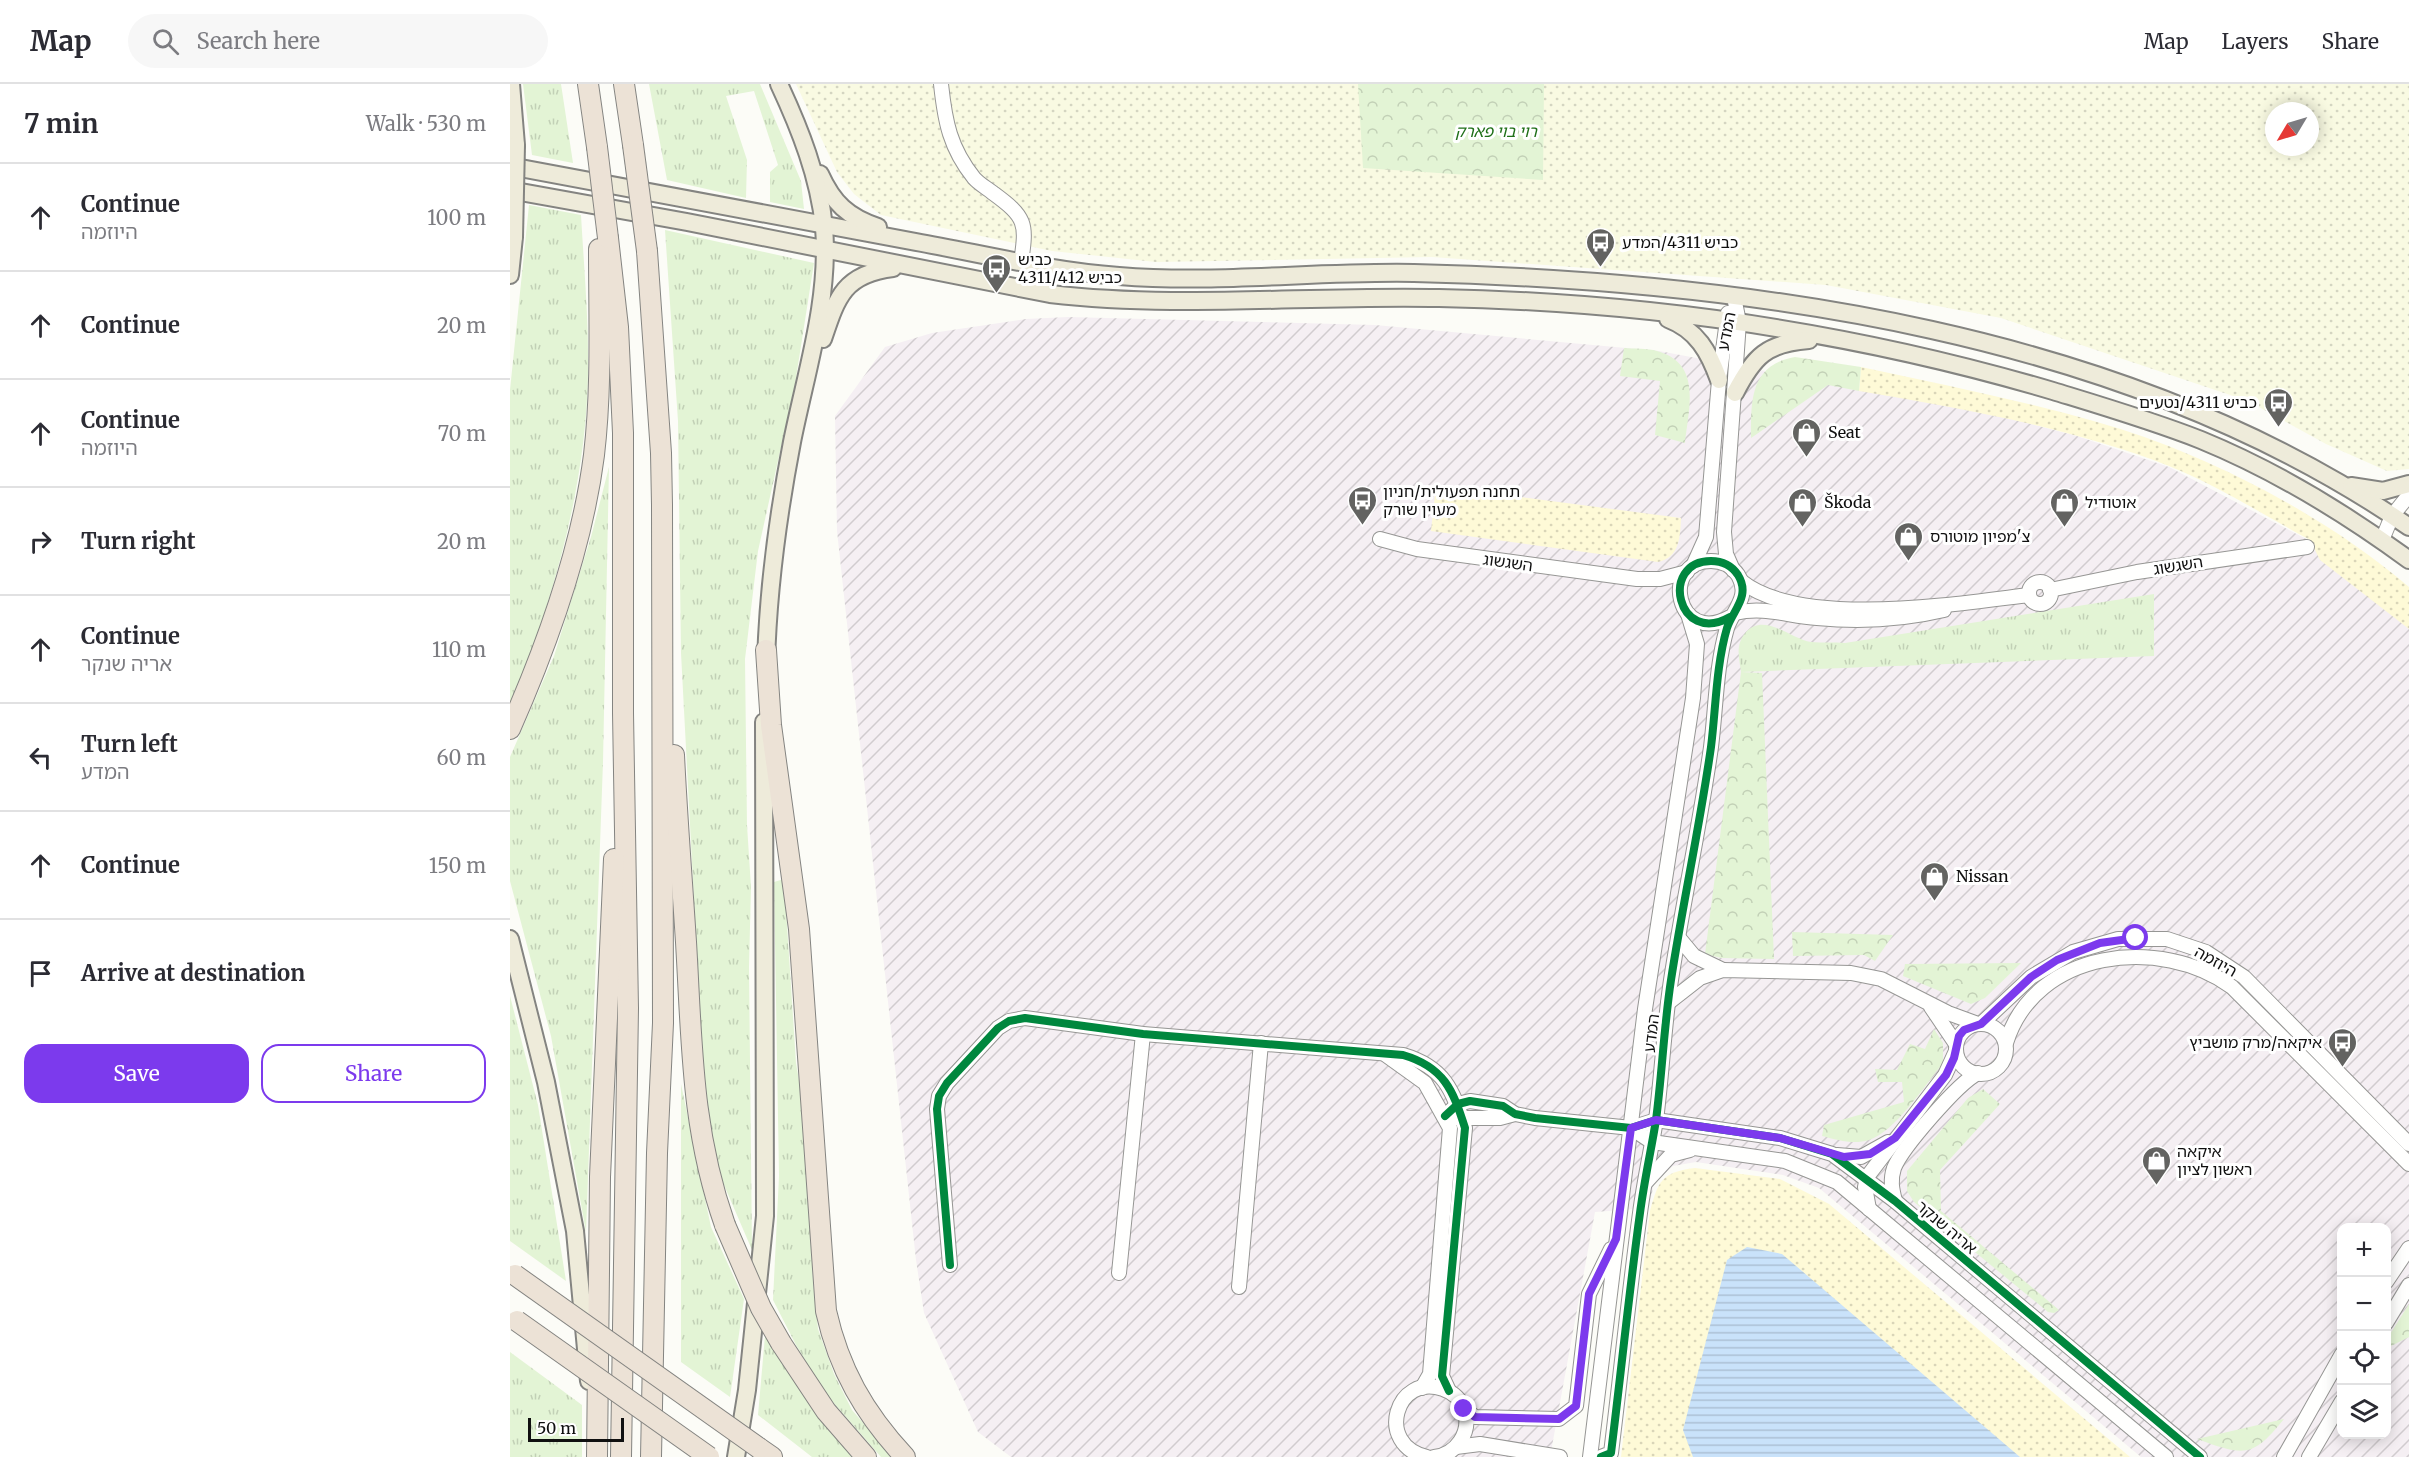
<!DOCTYPE html>
<html lang="en">
<head>
<meta charset="utf-8">
<style>
  body { margin:0; font-family:Merriweather,"Noto Sans Hebrew",serif; background:#f7f7f7; color:#2b2b33 }
  .controls { position:absolute; right:18px; bottom:18px; display:grid; overflow:hidden; border-radius:12px; box-shadow:0 3px 15px #0003 }
  .controls button { width:54px; height:54px; display:grid; place-items:center; padding:0; border:0; border-bottom:2px solid #e1e1e2; background:#fff; color:#2b2b33; font:30px sans-serif }
  .compass { position:absolute; left:1755px; top:18px; width:54px; height:54px; border-radius:50%; background:#fff; box-shadow:0 3px 15px #0003; rotate:232deg }
  .scale { position:absolute; left:18px; bottom:15px; width:96px; box-sizing:border-box; padding-left:6px; border:3px solid #101010; border-top:0; font-size:16px; line-height:21px; white-space:nowrap; color:#101010; -webkit-text-stroke:4px #fff; paint-order:stroke }
  .stop { position:absolute; width:18px; height:18px; margin:-14px; border:4px solid #7c3aed; border-radius:50%; background:#fff }
  .stop.end { background:#7c3aed; border-color:#fff; box-shadow:0 2px 6px #0008 }
  .list { margin:0; padding:0; list-style:none }
  h2 { display:flex; justify-content:space-between; align-items:center; height:78px; margin:0; padding:0 24px; font-size:26px }
  h2 small { font-size:20px; font-weight:400; color:#7c7c81 }
  .list li { display:grid; grid-template-columns:39px 1fr auto; gap:18px; align-items:center; box-sizing:border-box; height:108px; padding:0 24px; border-top:2px solid #e1e1e2 }
  .list b { display:block; font-size:22px; white-space:nowrap }
  .list p { margin:0; font-size:20px; white-space:nowrap; color:#7c7c81 }
  .list em { font-size:20px; font-style:normal; color:#7c7c81 }
  .actions { display:flex; gap:12px; padding:18px 24px }
  .actions a { flex:1; padding:14px 0; border:2px solid #7c3aed; border-radius:18px; text-align:center; font-size:21px; color:#7c3aed }
  .actions .main { background:#7c3aed; color:#fff }
  .icon { flex:none; width:33px; height:33px; fill:none; stroke:currentColor; stroke-width:2; stroke-linecap:round; stroke-linejoin:round }
  .map { position:relative; flex:none; width:1899px; height:1373px; overflow:hidden }
  header { display:flex; align-items:center; gap:36px; box-sizing:border-box; height:84px; padding:0 30px; background:#fff; border-bottom:2px solid #e1e1e2 }
  header strong { font-size:28px }
  nav { display:flex; gap:33px; margin-inline-start:auto; font-size:21px }
  .search { width:420px; height:54px; background:#f7f7f7; display:flex; align-items:center; gap:15px; box-sizing:border-box; padding:0 21px; border-radius:33px; color:#7c7c81; font-size:22px }
  main { display:flex }
  aside { flex:1; background:#fff }
  .map>svg:first-child { display:block }
  .industrial { fill:url(#industrial-furrows); fill-rule:evenodd }
  .farmland { fill:url(#farmland-dots); fill-rule:evenodd }
  .grass { fill:url(#grass-tufts) }
  .sand { fill:url(#sand-dots) }
  .park { fill:url(#park-crowns) }
  .water { fill:url(#water-rules) }
  .lines { fill:none; stroke-linecap:round; stroke-linejoin:round }
  .minor-casing { stroke:#969694; stroke-width:16 }
  .major-casing { stroke:#848481; stroke-width:20 }
  .highway-casing { stroke:#848481; stroke-width:22 }
  .minor { stroke:#fffffe; stroke-width:14 }
  .major { stroke:#eeebda; stroke-width:16 }
  .highway { stroke:#ece2d6; stroke-width:20 }
  .major-bridge-casing { stroke:#848481; stroke-width:20; stroke-linecap:butt }
  .highway-bridge-casing { stroke:#848481; stroke-width:22; stroke-linecap:butt }
  .major-bridge { stroke:#eeebda; stroke-width:16 }
  .highway-bridge { stroke:#ece2d6; stroke-width:20 }
  .cycleway-casing { stroke:#fff; stroke-width:11 }
  .cycleway { stroke:#00873e; stroke-width:8 }
  .route { stroke:#7c3aed; stroke-width:8 }
  .labels { text-anchor:middle; dominant-baseline:central; stroke-width:6; stroke-linejoin:round; paint-order:stroke }
  .park-label { font-size:16px; font-style:italic; fill:#207019; stroke:#fff }
  .poi-label { font-size:16px; fill:#101010; stroke:#fff; text-anchor:start }
  .street-label { font-size:16px; fill:#101010; stroke:#fff }
</style>
</head>
<body>
<header>
<strong>Map</strong>
<div class="search"><svg class="icon" aria-label="search" viewBox="0 0 24 24"><circle cx="10" cy="10" r="6"/><path d="M15 15l6 6"/></svg>Search here</div>
<nav><a>Map</a><a>Layers</a><a>Share</a></nav>
</header>
<main>
<aside>
<h2>7 min<small>Walk · 530 m</small></h2>
<ul class="list">
<li><svg class="icon" aria-label="ahead" viewBox="0 0 24 24"><path d="M12 20V5M6 11l6-6 6 6"/></svg><div><b>Continue</b><p>היוזמה</p></div><em>100 m</em></li>
<li><svg class="icon" aria-label="ahead" viewBox="0 0 24 24"><path d="M12 20V5M6 11l6-6 6 6"/></svg><div><b>Continue</b></div><em>20 m</em></li>
<li><svg class="icon" aria-label="ahead" viewBox="0 0 24 24"><path d="M12 20V5M6 11l6-6 6 6"/></svg><div><b>Continue</b><p>היוזמה</p></div><em>70 m</em></li>
<li><svg class="icon" aria-label="right" viewBox="0 0 24 24"><path d="M7 20v-9h11M14 6l5 5-5 5"/></svg><div><b>Turn right</b></div><em>20 m</em></li>
<li><svg class="icon" aria-label="ahead" viewBox="0 0 24 24"><path d="M12 20V5M6 11l6-6 6 6"/></svg><div><b>Continue</b><p>אריה שנקר</p></div><em>110 m</em></li>
<li><svg class="icon" aria-label="left" viewBox="0 0 24 24"><path d="M17 20v-9H6M10 6l-5 5 5 5"/></svg><div><b>Turn left</b><p>המדע</p></div><em>60 m</em></li>
<li><svg class="icon" aria-label="ahead" viewBox="0 0 24 24"><path d="M12 20V5M6 11l6-6 6 6"/></svg><div><b>Continue</b></div><em>150 m</em></li>
<li><svg class="icon" aria-label="arrive" viewBox="0 0 24 24"><path d="M6 21V4h12l-3 4 3 4H6"/></svg><div><b>Arrive at destination</b></div></li>
</ul>
<div class="actions"><a class="main">Save</a><a>Share</a></div>
</aside>
<div class="map">
<svg width="1899" height="1373" viewBox="0 0 1899 1373">
  <defs>
    <pattern id="industrial-furrows" width="10" height="10" patternUnits="userSpaceOnUse" patternTransform="scale(1.5)"><rect width="10" height="10" fill="#f5eff3"/><path d="M-1 1l2-2M0 10L10 0M9 11l2-2" fill="none" stroke="#d1cccf"/></pattern>
    <pattern id="farmland-dots" width="8" height="8" patternUnits="userSpaceOnUse" patternTransform="scale(1.5)"><rect width="8" height="8" fill="#f9fae2"/><path d="M2 2h.1M6 6h.1" fill="none" stroke="#d4d5c1" stroke-width="1.8" stroke-linecap="round"/></pattern>
    <pattern id="grass-tufts" width="24" height="20" patternUnits="userSpaceOnUse" patternTransform="scale(1.5)"><rect width="24" height="20" fill="#e3f4d5"/><path d="M3 7l-1-3M5 7V3M7 7l1-3M15 17l-1-3M17 17v-4M19 17l1-3" fill="none" stroke="#c2d0b6"/></pattern>
    <pattern id="sand-dots" width="8" height="8" patternUnits="userSpaceOnUse" patternTransform="scale(1.5)"><rect width="8" height="8" fill="#fefad7"/><path d="M2 2h.1M6 6h.1" fill="none" stroke="#d9d5b8" stroke-width="1.8" stroke-linecap="round"/></pattern>
    <pattern id="park-crowns" width="20" height="18" patternUnits="userSpaceOnUse" patternTransform="scale(1.5)"><rect width="20" height="18" fill="#e3f4d5"/><path d="M2 6a3 3 0 1 1 6 0M12 15a3 3 0 1 1 6 0" fill="none" stroke="#c2d0b6"/></pattern>
    <pattern id="water-rules" width="6" height="5" patternUnits="userSpaceOnUse" patternTransform="scale(1.5)"><rect width="6" height="5" fill="#c9e2fa"/><path d="M0 2.5h6" fill="none" stroke="#acc1d5"/></pattern>
  </defs>
  <rect width="100%" height="100%" fill="#fcfcf7"/>
  <path class="industrial" d="M 558,233 L 865,241 L 1149,267 L 1483,330 L 1567,352 L 1659,383 L 1800,457 L 1899,531 L 1899,1373 L 1631,1373 L 1309,1104 L 1273,1091 L 1186,1078 L 1163,1082 L 1144,1099 L 1139,1124 L 1085,1128 L 1040,1373 L 501,1373 L 468,1348 L 414,1229 L 406,1176 L 327,447 L 325,332 L 375,263 L 422,249 L 516,235 ZM 1832,1144 L 1876,1144 L 1876,1350 L 1832,1350 Z"/>
  <path class="farmland" d="M 286,0 L 1899,0 L 1899,385 L 1877,387 L 1816,360 L 1738,317 L 1491,234 L 1316,201 L 922,173 L 646,178 L 542,167 L 371,131 L 344,110 L 327,88 ZM 1764,27 L 1800,27 L 1800,63 L 1764,63 Z"/>
  <g class="grass">
    <polygon points="13,0 51,0 63,79 22,71"/>
    <polygon points="139,0 250,0 291,97 294,125 260,118 260,88 268,81 244,7 216,12 237,76 236,114 157,96"/>
    <path d="M 19,121 L 71,131 C 74,184 79,238 78,290 C 76,403 43,518 0,622 L 0,306 Z"/>
    <polygon points="155,146 304,179 285,300 248,467 235,575 237,741 241,803 239,883 242,1166 202,1073 194,1007 171,569 168,337"/>
    <polygon points="99,383 93,678 76,1148 41,952 0,797 0,673 44,572 81,453"/>
    <path d="M 1644,510 L 1644,572 L 1231,588 C 1229,573 1225,561 1236,548 C 1254,528 1281,555 1301,558 C 1312,559 1324,558 1335,559 Z"/>
    <polygon points="274,795 286,979 296,1037 303,1198 308,1245 324,1290 342,1326 383,1373 371,1373 315,1309 286,1261 263,1216 269,1092 264,798"/>
    <polygon points="0,912 28,1021 56,1197 0,1157"/>
    <polygon points="171,1000 201,1143 234,1215 220,1313 171,1278"/>
    <polygon points="255,1252 297,1317 342,1373 302,1373 248,1331"/>
    <polygon points="0,1268 72,1321 72,1373 0,1373"/>
  </g>
  <g class="sand">
    <path d="M 1351,283 C 1430,300 1510,316 1587,338 C 1694,368 1815,431 1899,503 L 1899,545 L 1810,476 L 1800,456 C 1754,431 1708,402 1659,382 C 1559,343 1454,325 1349,307 Z"/>
    <path d="M 926,402 L 1171,434 C 1170,453 1170,473 1148,478 L 921,447 Z"/>
    <path d="M 1185,1084 L 1270,1095 L 1319,1120 L 1620,1373 L 1111,1373 L 1140,1127 C 1148,1097 1152,1088 1185,1084 Z"/>
  </g>
  <g class="park">
    <polygon points="848,0 1034,0 1033,96 853,84"/>
    <path d="M 1114,264 C 1124,265 1137,264 1147,267 C 1192,279 1179,324 1175,359 L 1145,351 L 1150,297 L 1110,292 Z"/>
    <path d="M 1285,273 L 1351,283 L 1349,307 L 1318,301 L 1241,354 C 1241,316 1240,281 1285,273 Z"/>
    <polygon points="1231,588 1252,589 1264,875 1211,874 1195,870"/>
    <polygon points="1282,848 1383,851 1365,877 1354,871 1283,872"/>
    <polygon points="1511,879 1475,914 1461,920 1393,892 1395,880"/>
    <path d="M 1424,945 L 1433,959 L 1433,979 C 1415,1001 1385,1048 1359,1056 C 1343,1061 1328,1056 1312,1052 L 1314,1041 L 1394,1018 L 1392,998 L 1368,998 L 1365,985 L 1387,986 L 1400,960 L 1415,965 Z"/>
    <polygon points="1473,1005 1490,1020 1430,1086 1431,1127 1549,1226 1544,1229 1538,1228 1404,1118 1397,1107 1397,1087 1458,1014"/>
    <polygon points="1899,1220 1899,1253 1877,1264 1877,1255"/>
    <path d="M 1774,1335 C 1743,1373 1736,1373 1687,1355 Z"/>
  </g>
  <polygon class="water" points="1237,1163 1272,1170 1510,1373 1183,1373 1173,1346 1217,1176"/>
  <g class="lines">
    <defs>
      <g id="minor">
        <path d="M 431,0 C 435,38 440,64 464,94 C 469,100 477,104 483,109 C 516,133 517,139 511,178"/>
        <polyline points="870,455 907,465 1127,495 1150,495 1177,488"/>
        <polyline points="1872,456 1882,432 1899,411"/>
        <polyline points="1183,482 1196,453 1209,296 1218,229"/>
        <polyline points="1223,486 1216,470 1214,448 1229,238 1224,213"/>
        <path d="M 1231,497 C 1291,545 1445,520 1519,511"/>
        <circle cx="1530" cy="509" r="11"/>
        <polyline points="1540,506 1627,488 1797,463"/>
        <path d="M 1225,529 C 1254,522 1278,532 1307,534 C 1350,538 1392,536 1434,526"/>
        <polyline points="1169,854 1184,872 1213,886"/>
        <polyline points="1158,919 1190,894 1213,886 1341,889 1371,895 1438,929 1468,940"/>
        <polyline points="1421,923 1446,960"/>
        <polyline points="1471,940 1521,893 1563,868 1608,855 1657,855 1696,868 1734,893 1899,1060"/>
        <circle cx="1471" cy="965" r="25"/>
        <path d="M 1496,959 C 1525,865 1651,851 1722,903 L 1899,1080"/>
        <polyline points="876,971 915,999 940,1044 920,1290 912,1304"/>
        <polyline points="935,1032 948,1020 960,1017 993,1022 1005,1030 1025,1034 1121,1044 1146,1036 1270,1054 1322,1070 1385,1117 1690,1373"/>
        <polyline points="945,1034 990,1034 1005,1030"/>
        <polyline points="1121,1044 1142,1058 1275,1077 1327,1098 1656,1373"/>
        <polyline points="1327,1071 1351,1073 1378,1058"/>
        <polyline points="1136,1098 1161,1071 1180,1066"/>
        <path d="M 1385,1117 C 1382,1105 1380,1096 1384,1084 C 1392,1064 1448,999 1468,989"/>
        <polyline points="1359,1125 1355,1103 1357,1093 1435,991 1446,967"/>
        <path d="M 440,1181 L 427,1025 L 429,1012 L 437,999 L 488,944 L 499,937 L 515,934 L 633,950 L 893,971 C 934,983 943,1006 955,1044 L 932,1292 L 939,1307"/>
        <polyline points="609,1189 633,950"/>
        <polyline points="1876,1198 1899,1164"/>
        <polyline points="729,1203 751,959"/>
        <polyline points="1876,1239 1899,1201"/>
        <polyline points="954,1325 965,1333 1049,1335 1066,1322 1079,1210 1101,1165"/>
        <polyline points="946,1363 970,1360 1050,1373"/>
        <path d="M 917,1373 C 864,1361 886,1288 933,1305 C 943,1308 952,1316 955,1327 C 961,1349 946,1371 924,1373"/>
        <polyline points="1080,1373 1135,925 1183,614 1187,560 1178,530"/>
        <path d="M 1091,1373 L 1101,1369 C 1111,1289 1119,1209 1130,1129 C 1134,1098 1141,1067 1146,1036 C 1152,990 1154,942 1161,896 C 1173,818 1190,741 1201,663 C 1206,623 1206,582 1217,544 C 1223,526 1241,512 1228,491 C 1222,482 1212,477 1201,477 C 1149,477 1167,563 1220,533"/>
        <polyline points="1774,1373 1832,1270"/>
        <polyline points="1799,1373 1832,1317"/>
      </g>
      <g id="major">
        <polyline points="1,0 6,61"/>
        <path d="M 0,82 C 135,107 270,133 406,158 C 473,170 540,187 609,192 C 707,200 805,187 904,189 C 1239,197 1617,248 1899,443"/>
        <path d="M 310,90 C 323,119 338,133 368,143"/>
        <path d="M 0,106 L 177,138 L 540,210 C 669,225 798,211 929,214 C 1136,218 1344,248 1543,307 C 1592,322 1643,337 1691,356 C 1764,386 1835,429 1899,476"/>
        <polyline points="0,191 4,153"/>
        <path d="M 1158,235 C 1187,246 1199,268 1209,296"/>
        <path d="M 313,255 C 327,213 334,190 383,184"/>
        <path d="M 1225,309 C 1244,272 1257,259 1299,256"/>
        <polyline points="1841,402 1873,407 1899,400"/>
        <path d="M 256,579 C 258,505 268,431 282,358 C 296,288 320,215 314,143 C 309,93 290,45 269,0"/>
        <polyline points="0,855 36,998 65,1147 79,1297"/>
        <polyline points="226,1373 237,1306 255,1132 254,638"/>
      </g>
      <g id="highway">
        <polyline points="78,0 87,63"/>
        <polyline points="114,0 123,61"/>
        <polyline points="98,154 108,243 113,349 113,629 118,924 111,1373"/>
        <polyline points="137,167 151,369 152,421 153,939 147,1069 141,1373"/>
        <path d="M 256,566 L 261,641 L 289,845 L 316,1227 C 329,1285 354,1329 395,1373"/>
        <path d="M 0,645 C 38,559 72,465 84,371 C 92,303 89,233 89,165"/>
        <path d="M 164,671 C 167,734 172,796 176,858 C 182,958 181,1045 215,1141"/>
        <polyline points="271,1259 316,1327 356,1373"/>
        <polyline points="249,1364 262,1373"/>
        <polyline points="87,1373 90,1093 104,775"/>
      </g>
    </defs>
    <use href="#minor" class="minor-casing"/>
    <use href="#major" class="major-casing"/>
    <use href="#highway" class="highway-casing"/>
    <use href="#minor" class="minor"/>
    <use href="#major" class="major"/>
    <use href="#highway" class="highway"/>
    <defs>
      <polyline id="major-bridge" points="4,153 6,61"/>
      <g id="highway-bridge">
        <polyline points="123,61 137,167"/>
        <polyline points="87,63 98,154"/>
        <polyline points="215,1141 251,1224 271,1259"/>
        <polyline points="5,1191 249,1364"/>
        <polyline points="7,1237 199,1373"/>
      </g>
    </defs>
    <use href="#major-bridge" class="major-bridge-casing"/>
    <use href="#highway-bridge" class="highway-bridge-casing"/>
    <use href="#major-bridge" class="major-bridge"/>
    <use href="#highway-bridge" class="highway-bridge"/>
    <defs>
      <g id="cycleway">
        <polyline points="935,1032 948,1020 960,1017 993,1022 1005,1030 1025,1034 1121,1044 1146,1036 1270,1054 1322,1070 1385,1117 1690,1373"/>
        <path d="M 440,1181 L 427,1025 L 429,1012 L 437,999 L 488,944 L 499,937 L 515,934 L 633,950 L 893,971 C 934,983 943,1006 955,1044 L 932,1292 L 939,1307"/>
        <path d="M 1091,1373 L 1101,1369 C 1111,1289 1119,1209 1130,1129 C 1134,1098 1141,1067 1146,1036 C 1152,990 1154,942 1161,896 C 1173,818 1190,741 1201,663 C 1206,623 1206,582 1217,544 C 1223,526 1241,512 1228,491 C 1222,482 1212,477 1201,477 C 1149,477 1167,563 1220,533"/>
      </g>
    </defs>
    <use href="#cycleway" class="cycleway-casing"/>
    <use href="#cycleway" class="cycleway"/>
  </g>
  <g class="lines">
    <polyline class="route" points="954,1325 965,1333 1049,1335 1066,1322 1079,1210 1106,1155 1121,1044 1146,1036 1270,1054 1334,1073 1360,1070 1385,1054 1436,991 1444,974 1449,952 1454,946 1471,940 1521,893 1547,876 1590,859 1626,854"/>
  </g>
  <defs>
    <symbol id="bus-pin" viewBox="-11 -11 22 30"><path d="M0 17L-7.5 6A9.5 9.5 0 1 1 7.5 6Z" fill="#636361" stroke="#fff"/><path d="M-5-6H5V4H4V6H2V4H-2V6H-4V4H-5ZM-3.5-4V0h7V-4ZM-3.5 1.2v1.5H-2V1.2ZM2 1.2v1.5H3.5V1.2Z" fill="#fff"/></symbol>
    <symbol id="shop-pin" viewBox="-11 -11 22 30"><path d="M0 17L-7.5 6A9.5 9.5 0 1 1 7.5 6Z" fill="#636361" stroke="#fff"/><path d="M-5-2.5h2.3a2.7 3.5 0 0 1 5.4 0H5L5.5 6h-11ZM-1.5-2.5h3a1.5 2.3 0 0 0-3 0Z" fill="#fff"/></symbol>
  </defs>
  <g fill-rule="evenodd">
    <use href="#bus-pin" x="1074" y="142" width="33" height="45"/>
    <use href="#bus-pin" x="470" y="168" width="33" height="45"/>
    <use href="#bus-pin" x="1752" y="302" width="33" height="45"/>
    <use href="#shop-pin" x="1280" y="332" width="33" height="45"/>
    <use href="#bus-pin" x="836" y="400" width="33" height="45"/>
    <use href="#shop-pin" x="1276" y="402" width="33" height="45"/>
    <use href="#shop-pin" x="1538" y="402" width="33" height="45"/>
    <use href="#shop-pin" x="1382" y="436" width="33" height="45"/>
    <use href="#shop-pin" x="1408" y="776" width="33" height="45"/>
    <use href="#bus-pin" x="1816" y="942" width="33" height="45"/>
    <use href="#shop-pin" x="1630" y="1060" width="33" height="45"/>
  </g>
  <g class="labels">
    <g class="park-label">
      <text x="986" y="47">רוי בוי פארק</text>
    </g>
    <g class="poi-label">
      <text x="1112" y="158">כביש 4311/המדע</text>
      <text x="508" y="175">כביש<tspan x="508" dy="18">4311/כביש 412</tspan></text>
      <text x="1747" y="318" text-anchor="end">כביש 4311/נטעים</text>
      <text x="1318" y="348">Seat</text>
      <text x="873" y="407">תחנה תפעולית/חניון<tspan x="873" dy="18">מעוין שורק</tspan></text>
      <text x="1314" y="418">Škoda</text>
      <text x="1575" y="418">אוטודיל</text>
      <text x="1420" y="452">צ'מפיון מוטורס</text>
      <text x="1446" y="792">Nissan</text>
      <text x="1812" y="958" text-anchor="end">איקאה/מרק מושביץ</text>
      <text x="1667" y="1067">איקאה<tspan x="1667" dy="18">ראשון לציון</tspan></text>
    </g>
    <g class="street-label">
      <text transform="translate(1216 247) rotate(-79)">המדע</text>
      <text transform="translate(998 478) rotate(8)">השגשוג</text>
      <text transform="translate(1668 481) rotate(-9)">השגשוג</text>
      <text transform="translate(1706 877) rotate(29)">היוזמה</text>
      <text transform="translate(1141 949) rotate(-83)">המדע</text>
      <text transform="translate(1437 1143) rotate(40)">אריה שנקר</text>
    </g>
  </g>
</svg>
<div class="controls">
<button>+</button>
<button>−</button>
<button><svg class="icon" aria-label="locate" viewBox="0 0 24 24"><circle cx="12" cy="12" r="6"/><path d="M12 2v4M12 18v4M2 12h4M18 12h4"/></svg></button>
<button><svg class="icon" aria-label="layers" viewBox="0 0 24 24"><path d="M12 4l9 5-9 5-9-5zM3 14l9 5 9-5"/></svg></button>
</div>
<svg class="compass" viewBox="-18 -18 36 36"><path d="M0-13l5 13h-10z" fill="#e53935"/><path d="M0 13l5-13h-10z" fill="#7c7c81"/></svg>
<div class="scale">50 m</div>
<div class="stop" style="left:1626px;top:854px"></div>
<div class="stop end" style="left:954px;top:1325px"></div>
</div>
</main>
</body>
</html>
